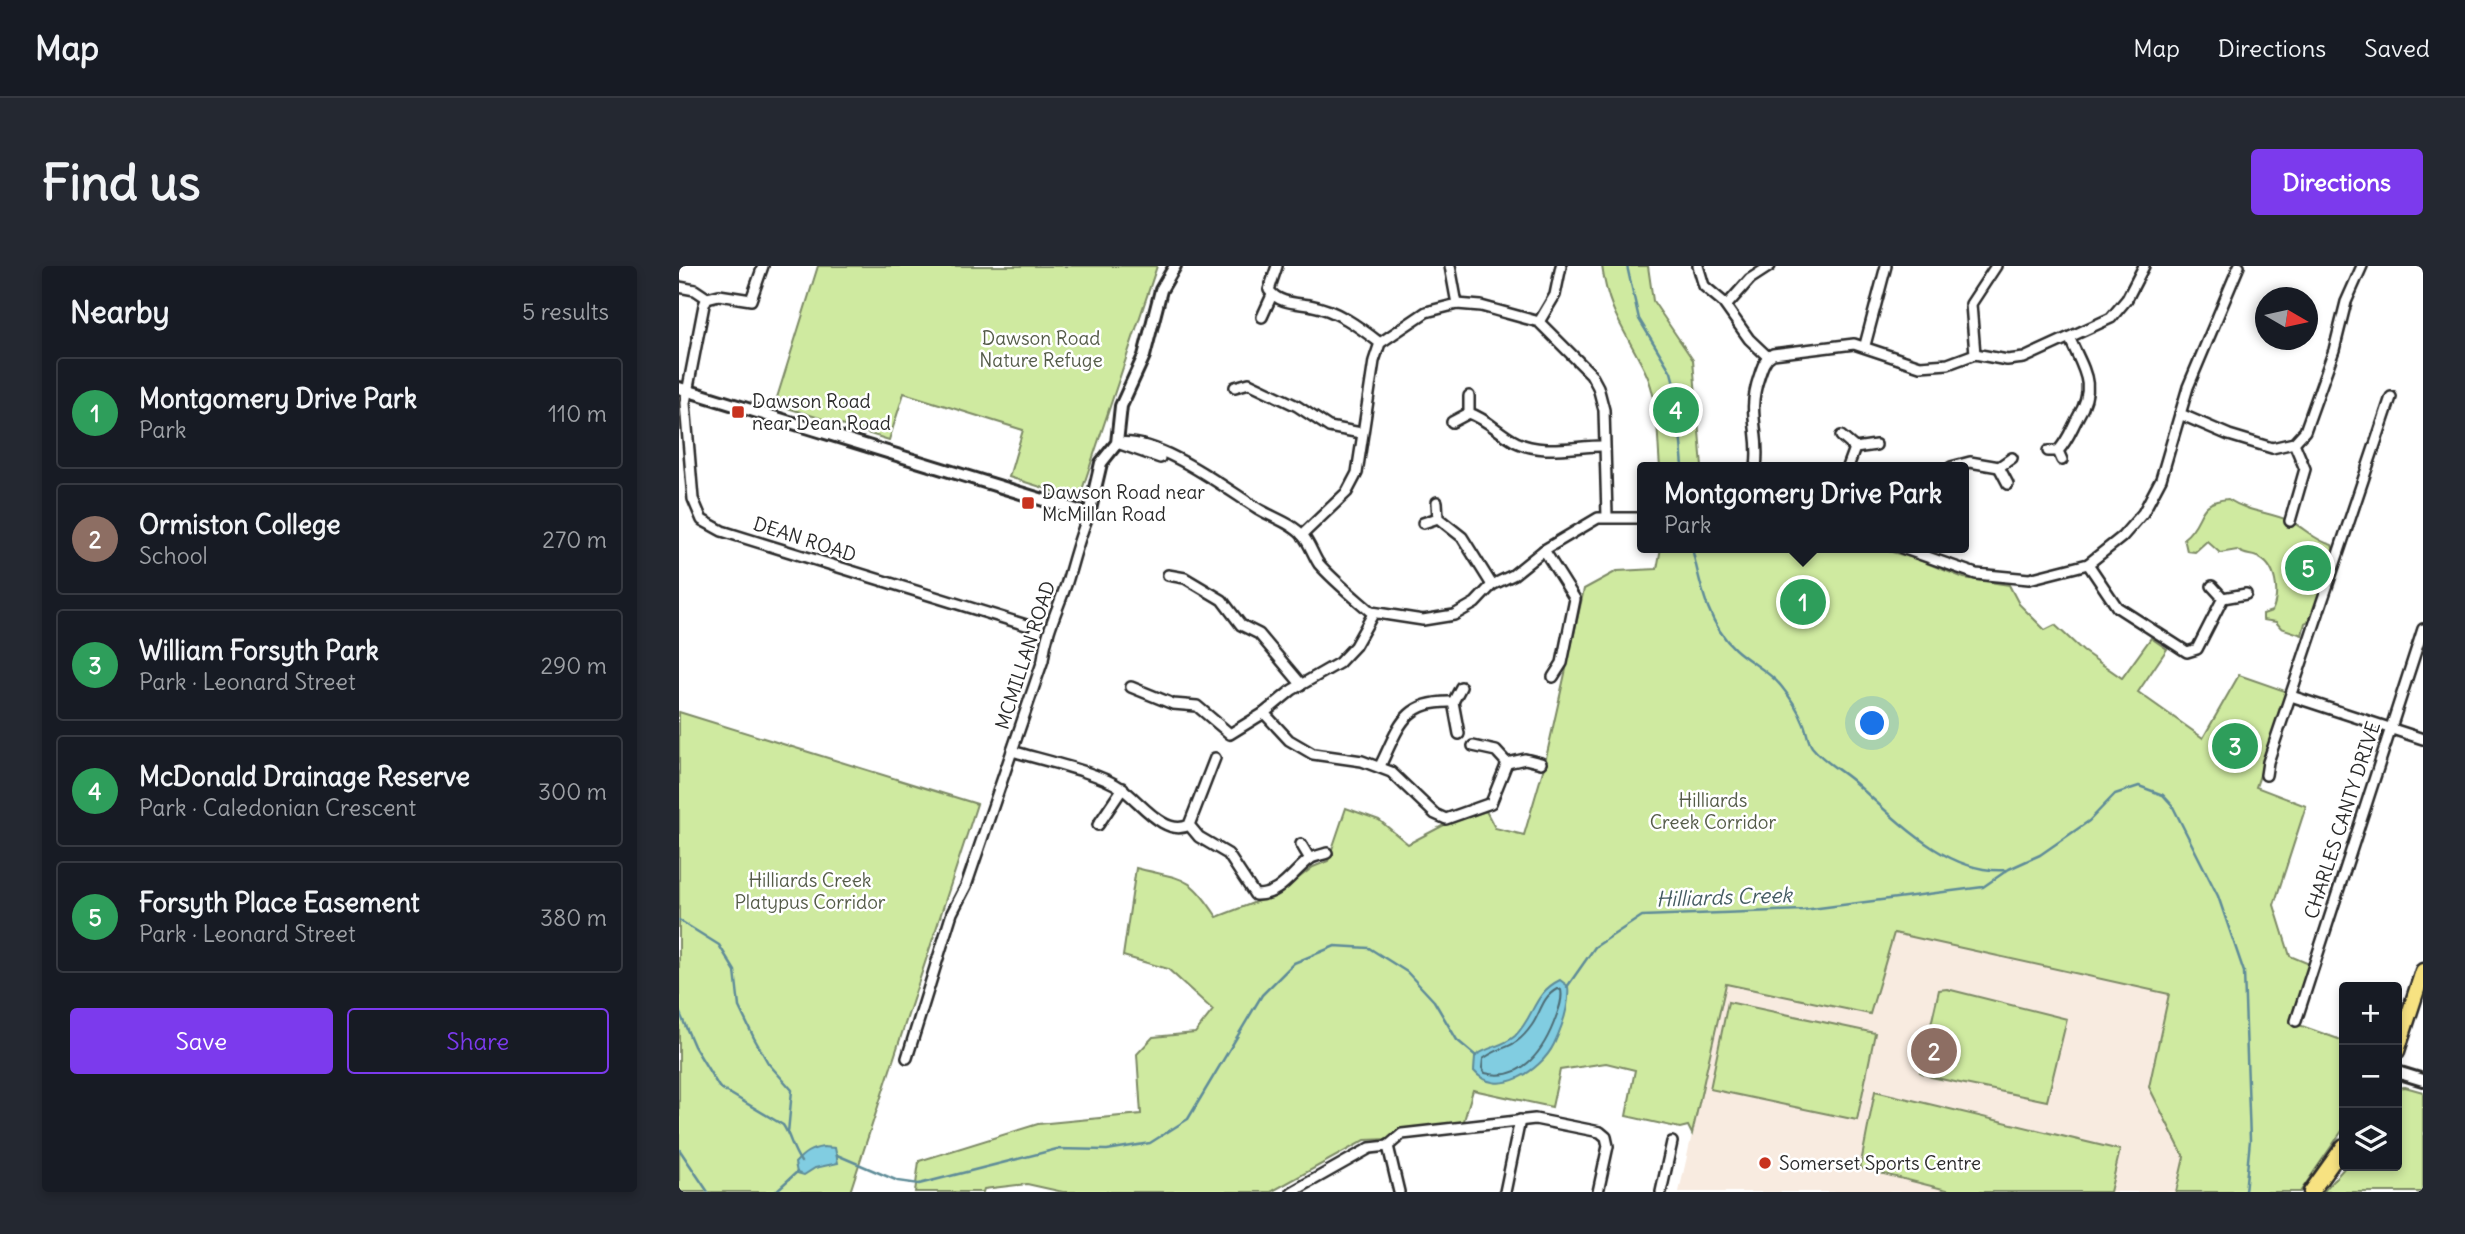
<!DOCTYPE html>
<html lang="en">
<head>
<meta charset="utf-8">
<style>
  body { margin:0; font-family:Delius,sans-serif; background:#242831; color:#f1f3f6 }
  .controls { position:absolute; right:21px; bottom:21px; display:grid; overflow:hidden; border-radius:7px; box-shadow:0 4px 10px #0003 }
  .controls button { width:63px; height:63px; display:grid; place-items:center; padding:0; border:0; border-bottom:2px solid #363941; background:#171b24; color:#f1f3f6; font:35px sans-serif }
  .compass { position:absolute; left:1576px; top:21px; width:63px; height:63px; border-radius:50%; background:#171b24; box-shadow:0 4px 10px #0003; rotate:99deg }
  .you { position:absolute; left:1194px; top:458px; width:24px; height:24px; margin:-18px; border:5px solid #fff; border-radius:50%; background:#1a73e8; box-shadow:0 0 0 10px #1a73e833 }
  .badge { display:grid; place-items:center; width:46px; height:46px; border-radius:50%; background:#7c3aed; color:#fff; font-size:23px; font-weight:700 }
  .pin { position:absolute; translate:-50% -50%; border:4px solid #fff; box-shadow:0 2px 7px #0006 }
  .popup { position:absolute; left:958px; top:196px; width:332px; height:91px; box-sizing:border-box; display:grid; place-content:center; border-radius:7px; background:#171b24; filter:drop-shadow(0 2px 5px #0005); font-size:23px; white-space:nowrap; color:#9ea1a6 }
  .popup b { font-size:26px; color:#f1f3f6 }
  .popup::after { content:''; position:absolute; left:50%; top:100%; margin-left:-14px; border:14px solid transparent; border-top-color:#171b24 }
  .list { margin:0; padding:0; list-style:none }
  h2 { display:flex; justify-content:space-between; align-items:center; height:91px; margin:0; padding:0 28px; font-size:30px }
  h2 small { font-size:23px; font-weight:400; color:#9ea1a6 }
  .list li { display:grid; grid-template-columns:46px 1fr auto; gap:21px; align-items:center; box-sizing:border-box; height:112px; margin:0 14px 14px; padding:0 14px; border:2px solid #363941; border-radius:7px }
  .list b { display:block; font-size:26px; white-space:nowrap }
  .list p { margin:0; font-size:23px; white-space:nowrap; color:#9ea1a6 }
  .list em { font-size:23px; font-style:normal; color:#9ea1a6 }
  .actions { display:flex; gap:14px; padding:21px 28px }
  .actions a { flex:1; padding:16px 0; border:2px solid #7c3aed; border-radius:7px; text-align:center; font-size:24px; color:#7c3aed }
  .actions .main { background:#7c3aed; color:#fff }
  .icon { flex:none; width:38px; height:38px; fill:none; stroke:currentColor; stroke-width:2; stroke-linecap:round; stroke-linejoin:round }
  .map { position:relative; flex:none; width:1744px; height:926px; overflow:hidden; border-radius:7px }
  header { display:flex; align-items:center; gap:42px; box-sizing:border-box; height:98px; padding:0 35px; background:#171b24; border-bottom:2px solid #363941 }
  header strong { font-size:33px }
  nav { display:flex; gap:38px; margin-inline-start:auto; font-size:24px }
  .intro { display:flex; align-items:center; justify-content:space-between; box-sizing:border-box; height:168px; padding:0 42px }
  h1 { margin:0; font-size:49px }
  .button { padding:18px 32px; border-radius:7px; background:#7c3aed; color:#fff; font-size:24px; font-weight:700 }
  main { display:flex; gap:42px; padding:0 42px }
  aside { flex:1; background:#171b24; border-radius:7px; box-shadow:0 4px 10px #0003 }
  .map>svg:first-child { display:block }
  .built { fill:#f8ebe0 }
  .green { fill:#cfeaa0; stroke:#7d8a66; stroke-width:2 }
  .water { fill:#81cde1; stroke:#5f8c98; stroke-width:2 }
  .lines { fill:none; stroke-linecap:round; stroke-linejoin:round }
  .shore { stroke:#4d6c74; stroke-width:2 }
  .stream { stroke:#5f8c98; stroke-width:2.5 }
  .minor-casing { stroke:#2b2b2b; stroke-width:14 }
  .tertiary-casing { stroke:#2b2b2b; stroke-width:16 }
  .primary-casing { stroke:#2b2b2b; stroke-width:19 }
  .minor { stroke:#fff; stroke-width:9 }
  .tertiary { stroke:#fff; stroke-width:10 }
  .primary { stroke:#f7e281; stroke-width:14 }
  .poi-dot { fill:#c8321e; stroke:#fff; stroke-width:2.5 }
  .labels { text-anchor:middle; dominant-baseline:central; stroke-width:5; stroke-linejoin:round; paint-order:stroke }
  .park-label { font-size:19px; fill:#545b48; stroke:#fff }
  .poi-label { font-size:19px; fill:#2b2b2b; stroke:#fff; text-anchor:start }
  .street-label { font-size:19px; fill:#2b2b2b; stroke:#fff }
  .water-label { font-size:21px; font-style:italic; fill:#455c62; stroke:#fff }
</style>
</head>
<body>
<header>
<strong>Map</strong>
<nav><a>Map</a><a>Directions</a><a>Saved</a></nav>
</header>
<div class="intro"><h1>Find us</h1><a class="button">Directions</a></div>
<main>
<aside>
<h2>Nearby<small>5 results</small></h2>
<ul class="list">
<li><span class="badge" style="background:#2e9e5b">1</span><div><b>Montgomery Drive Park</b><p>Park</p></div><em>110 m</em></li>
<li><span class="badge" style="background:#8d6e63">2</span><div><b>Ormiston College</b><p>School</p></div><em>270 m</em></li>
<li><span class="badge" style="background:#2e9e5b">3</span><div><b>William Forsyth Park</b><p>Park · Leonard Street</p></div><em>290 m</em></li>
<li><span class="badge" style="background:#2e9e5b">4</span><div><b>McDonald Drainage Reserve</b><p>Park · Caledonian Crescent</p></div><em>300 m</em></li>
<li><span class="badge" style="background:#2e9e5b">5</span><div><b>Forsyth Place Easement</b><p>Park · Leonard Street</p></div><em>380 m</em></li>
</ul>
<div class="actions"><a class="main">Save</a><a>Share</a></div>
</aside>
<div class="map">
<svg width="1744" height="926" viewBox="0 0 1744 926">
  <rect width="100%" height="100%" fill="#fff"/>
  <filter id="ink" filterUnits="userSpaceOnUse"><feTurbulence type="fractalNoise" baseFrequency=".0143" numOctaves="2"/><feDisplacementMap in="SourceGraphic" scale="14" xChannelSelector="R" yChannelSelector="G"/><feConvolveMatrix kernelMatrix="1 2 1 2 8 2 1 2 1" color-interpolation-filters="sRGB"/></filter>
  <g filter="url(#ink)">
    <polygon class="built" points="1215,666 1490,728 1470,821 1505,891 1497,926 1000,926 1047,717 1191,748"/>
    <g class="green">
      <polygon points="139,0 478,0 400,233 330,211 344,164 225,127 210,174 96,138"/>
      <path d="M 923,0 L 969,0 L 974,35 L 1014,94 L 1023,201 L 981,201 C 978,170 980,133 966,105 C 947,66 929,46 923,0 Z"/>
      <path d="M 1549,233 C 1569,246 1590,246 1611,255 C 1626,262 1636,275 1653,279 L 1656,288 L 1652,300 L 1633,353 L 1626,357 L 1623,369 L 1602,362 L 1597,356 L 1584,354 L 1584,348 L 1593,345 C 1601,328 1598,299 1578,291 C 1570,288 1566,290 1558,284 L 1541,287 L 1528,275 L 1516,286 L 1508,285 L 1505,272 C 1527,255 1515,236 1549,233 Z"/>
      <path d="M 982,282 L 1198,282 L 1235,292 L 1285,312 L 1330,319 L 1340,338 L 1366,364 L 1376,359 L 1404,385 L 1443,412 L 1472,372 L 1488,383 L 1459,426 L 1524,472 L 1560,409 L 1609,426 L 1577,521 L 1627,540 L 1595,639 L 1611,690 L 1640,702 L 1620,759 L 1665,775 L 1665,862 L 1621,926 L 1497,926 L 1505,891 L 1470,821 L 1490,728 L 1215,667 L 1191,748 L 1047,718 L 1013,868 L 1009,860 L 1001,862 L 947,850 L 956,804 L 927,797 L 881,804 L 873,841 L 794,824 L 784,858 L 724,864 L 710,873 L 686,874 L 592,926 L 384,926 L 348,918 L 305,923 L 304,926 L 236,926 L 240,895 L 359,858 L 462,848 L 458,788 L 474,771 L 516,767 L 534,744 L 489,703 L 444,690 L 457,602 C 505,614 510,608 538,651 L 600,627 L 634,601 L 649,595 L 667,542 L 700,554 L 729,578 L 767,558 L 807,545 L 816,562 L 845,569 L 865,501 L 905,323 L 938,305 L 978,303 Z"/>
      <polygon points="0,446 298,538 171,926 0,926"/>
      <polygon points="1268,723 1388,753 1368,835 1252,811 1241,806 1260,724"/>
      <polygon points="1049,736 1196,767 1178,854 1031,823"/>
      <polygon points="1726,821 1744,826 1744,926 1644,926 1667,900 1718,900 1718,822"/>
      <polygon points="1196,825 1441,884 1431,926 1276,926 1181,902"/>
    </g>
    <g class="water">
      <path d="M 881,714 L 889,720 C 891,738 883,761 875,778 C 862,805 818,833 795,805 L 796,790 C 808,781 825,780 836,770 C 856,750 854,727 881,714 Z"/>
      <path d="M 144,881 L 156,882 L 159,897 L 136,902 L 125,909 L 118,907 L 116,897 C 125,887 131,883 144,881 Z"/>
    </g>
    <g class="lines">
      <path class="shore" d="M 878,723 L 882,724 C 884,733 880,743 877,751 C 866,782 844,817 806,807 L 803,802 L 804,793 C 824,778 835,785 853,759 C 862,746 863,731 878,723 Z"/>
      <g class="stream">
        <polyline points="948,0 960,53 992,106 998,129 1004,201"/>
        <path d="M 1013,282 C 1021,316 1028,358 1056,383 C 1070,396 1090,405 1102,420 C 1111,431 1119,443 1124,456 C 1128,464 1128,474 1133,481 C 1145,496 1160,503 1174,515 C 1215,551 1267,609 1327,604"/>
        <polyline points="0,654 40,679 56,705 60,741 75,772 89,797 113,824 109,867"/>
        <polyline points="888,721 916,681 963,650 1124,644 1304,621 1330,603 1361,589 1410,555 1436,528 1460,520 1484,529 1493,539 1539,630 1565,706 1571,874 1566,926"/>
        <path d="M 0,745 L 15,780 L 40,821 L 104,859 C 112,871 112,881 122,896"/>
        <polyline points="0,883 29,926"/>
        <polyline points="158,889 219,915 240,918 378,883 428,884 471,877 509,853 583,729 615,697 656,680 690,682 728,706 755,735 778,774 797,790"/>
        <polyline points="96,926 118,906"/>
      </g>
      <defs>
        <g id="minor">
          <polyline points="84,0 72,34 40,29 28,32 25,39 6,137 14,233 23,254 43,265 347,359"/>
          <path d="M 598,0 L 590,24 C 599,37 616,37 630,39 C 658,44 679,60 701,77"/>
          <polyline points="771,0 778,38"/>
          <polyline points="1019,0 1025,20 1043,35 1070,73 1089,91"/>
          <polyline points="0,21 16,24 28,32"/>
          <polyline points="1047,40 1071,13 1091,0"/>
          <polyline points="583,51 593,29"/>
          <polyline points="860,56 876,29 882,0"/>
          <polyline points="1186,79 1207,0"/>
          <polyline points="1296,88 1292,38 1317,0"/>
          <polyline points="556,121 570,117 618,140 650,161 682,167"/>
          <polyline points="790,147 790,130"/>
          <polyline points="1501,148 1550,169 1593,182 1615,177 1626,165 1655,84 1667,36 1683,0"/>
          <path d="M 773,156 L 790,147 C 808,153 820,167 837,176 C 863,189 896,180 924,180"/>
          <polyline points="1162,170 1176,182"/>
          <path d="M 438,177 C 480,171 543,220 578,242 C 592,251 613,257 624,270 C 631,278 634,289 640,298 C 655,315 675,331 692,346 L 744,354 L 775,349 L 796,337 L 813,319 L 834,309 L 865,284 L 919,252 L 963,252"/>
          <polyline points="438,177 481,192"/>
          <polyline points="1369,185 1379,185 1383,194"/>
          <path d="M 1379,185 C 1389,174 1392,164 1399,151 C 1418,119 1405,105 1391,73"/>
          <path d="M 1077,201 C 1082,167 1067,149 1080,111 C 1083,102 1085,93 1094,88 L 1175,78 L 1241,100 L 1269,98 L 1296,88 L 1328,94 L 1345,92 L 1432,52 L 1448,33 L 1465,0"/>
          <polyline points="1169,201 1176,182 1197,179"/>
          <polyline points="1272,201 1291,196 1320,201 1333,192"/>
          <polyline points="1320,201 1329,218"/>
          <polyline points="758,236 759,252 783,271 813,319"/>
          <polyline points="1611,255 1626,203 1615,177"/>
          <polyline points="744,257 759,252"/>
          <polyline points="623,269 668,226 678,207 695,95 701,77 747,46 778,38 802,40 860,56 912,108 919,121 925,144 928,250"/>
          <polyline points="1223,282 1297,308 1350,313 1409,298 1443,271 1464,247 1482,213 1509,121 1560,0"/>
          <polyline points="865,284 896,333 883,397 874,411"/>
          <polyline points="1409,298 1438,341 1508,386 1518,383 1544,332 1567,328"/>
          <polyline points="489,309 506,312 543,334 562,359 580,368 622,418"/>
          <polyline points="1533,320 1544,332"/>
          <polyline points="452,421 494,438 518,440 551,468 585,447 613,424 660,397 676,380 694,348"/>
          <polyline points="1612,430 1744,473"/>
          <polyline points="774,436 780,468"/>
          <polyline points="585,447 610,474 634,488 683,495 712,506 756,548 767,553 812,537 828,497 817,485 794,480"/>
          <path d="M 333,485 C 363,494 419,506 442,522 C 460,534 486,572 510,559 L 536,492"/>
          <polyline points="828,497 846,493 862,497"/>
          <path d="M 701,500 C 720,462 724,434 774,436 L 782,421"/>
          <polyline points="1587,509 1589,496 1712,131"/>
          <polyline points="419,559 444,522"/>
          <path d="M 510,559 L 520,571 L 549,588 L 576,629 C 602,630 613,606 631,593 C 635,590 643,589 648,587"/>
          <polyline points="622,578 631,593"/>
          <polyline points="1617,755 1744,363"/>
          <path d="M 228,792 L 273,647 L 287,620 L 364,394 C 367,365 379,343 388,316 C 395,293 400,271 410,248"/>
          <polyline points="709,880 720,926"/>
          <polyline points="613,926 691,882 709,880 723,868 856,853 921,866 927,871 929,880 919,926"/>
          <polyline points="826,926 841,854"/>
          <polyline points="982,926 993,876"/>
        </g>
        <g id="tertiary">
          <polyline points="0,122 410,248 422,197 438,177 442,140 465,90 482,24 496,0"/>
          <polyline points="1718,806 1744,814"/>
        </g>
        <g id="primary">
          <polyline points="1718,785 1744,705"/>
          <polyline points="1632,926 1665,880"/>
        </g>
      </defs>
      <use href="#minor" class="minor-casing"/>
      <use href="#tertiary" class="tertiary-casing"/>
      <use href="#primary" class="primary-casing"/>
      <use href="#minor" class="minor"/>
      <use href="#tertiary" class="tertiary"/>
      <use href="#primary" class="primary"/>
    </g>
  </g>
  <g class="poi-dot">
    <rect x="52" y="139" width="14" height="14" rx="3.5"/>
    <rect x="342" y="230" width="14" height="14" rx="3.5"/>
    <circle cx="1086" cy="897" r="7"/>
  </g>
  <g class="labels">
    <g class="park-label">
      <text x="362" y="72">Dawson Road<tspan x="362" dy="22">Nature Refuge</tspan></text>
      <text x="1034" y="534">Hilliards<tspan x="1034" dy="22">Creek Corridor</tspan></text>
      <text x="131" y="614">Hilliards Creek<tspan x="131" dy="22">Platypus Corridor</tspan></text>
    </g>
    <g class="poi-label">
      <text x="73" y="135">Dawson Road<tspan x="73" dy="22">near Dean Road</tspan></text>
      <text x="363" y="226">Dawson Road near<tspan x="363" dy="22">McMillan Road</tspan></text>
      <text x="1100" y="897">Somerset Sports Centre</text>
    </g>
    <g class="street-label">
      <text transform="translate(126 273) rotate(18)">DEAN ROAD</text>
      <text transform="translate(346 389) rotate(-72)">MCMILLAN ROAD</text>
      <text transform="translate(1663 554) rotate(-72)">CHARLES CANTY DRIVE</text>
    </g>
    <g class="water-label">
      <text transform="translate(1045 631) rotate(-2)">Hilliards Creek</text>
    </g>
  </g>
</svg>
<div class="controls">
<button>+</button>
<button>−</button>
<button><svg class="icon" aria-label="layers" viewBox="0 0 24 24"><path d="M12 4l9 5-9 5-9-5zM3 14l9 5 9-5"/></svg></button>
</div>
<svg class="compass" viewBox="-18 -18 36 36"><path d="M0-13l5 13h-10z" fill="#e53935"/><path d="M0 13l5-13h-10z" fill="#9ea1a6"/></svg>
<div class="you"></div>
<div class="pin badge" style="left:1124px;top:336px;background:#2e9e5b">1</div>
<div class="popup"><b>Montgomery Drive Park</b>Park</div>
<div class="pin badge" style="left:1255px;top:785px;background:#8d6e63">2</div>
<div class="pin badge" style="left:1556px;top:480px;background:#2e9e5b">3</div>
<div class="pin badge" style="left:997px;top:144px;background:#2e9e5b">4</div>
<div class="pin badge" style="left:1629px;top:302px;background:#2e9e5b">5</div>
</div>
</main>
</body>
</html>
